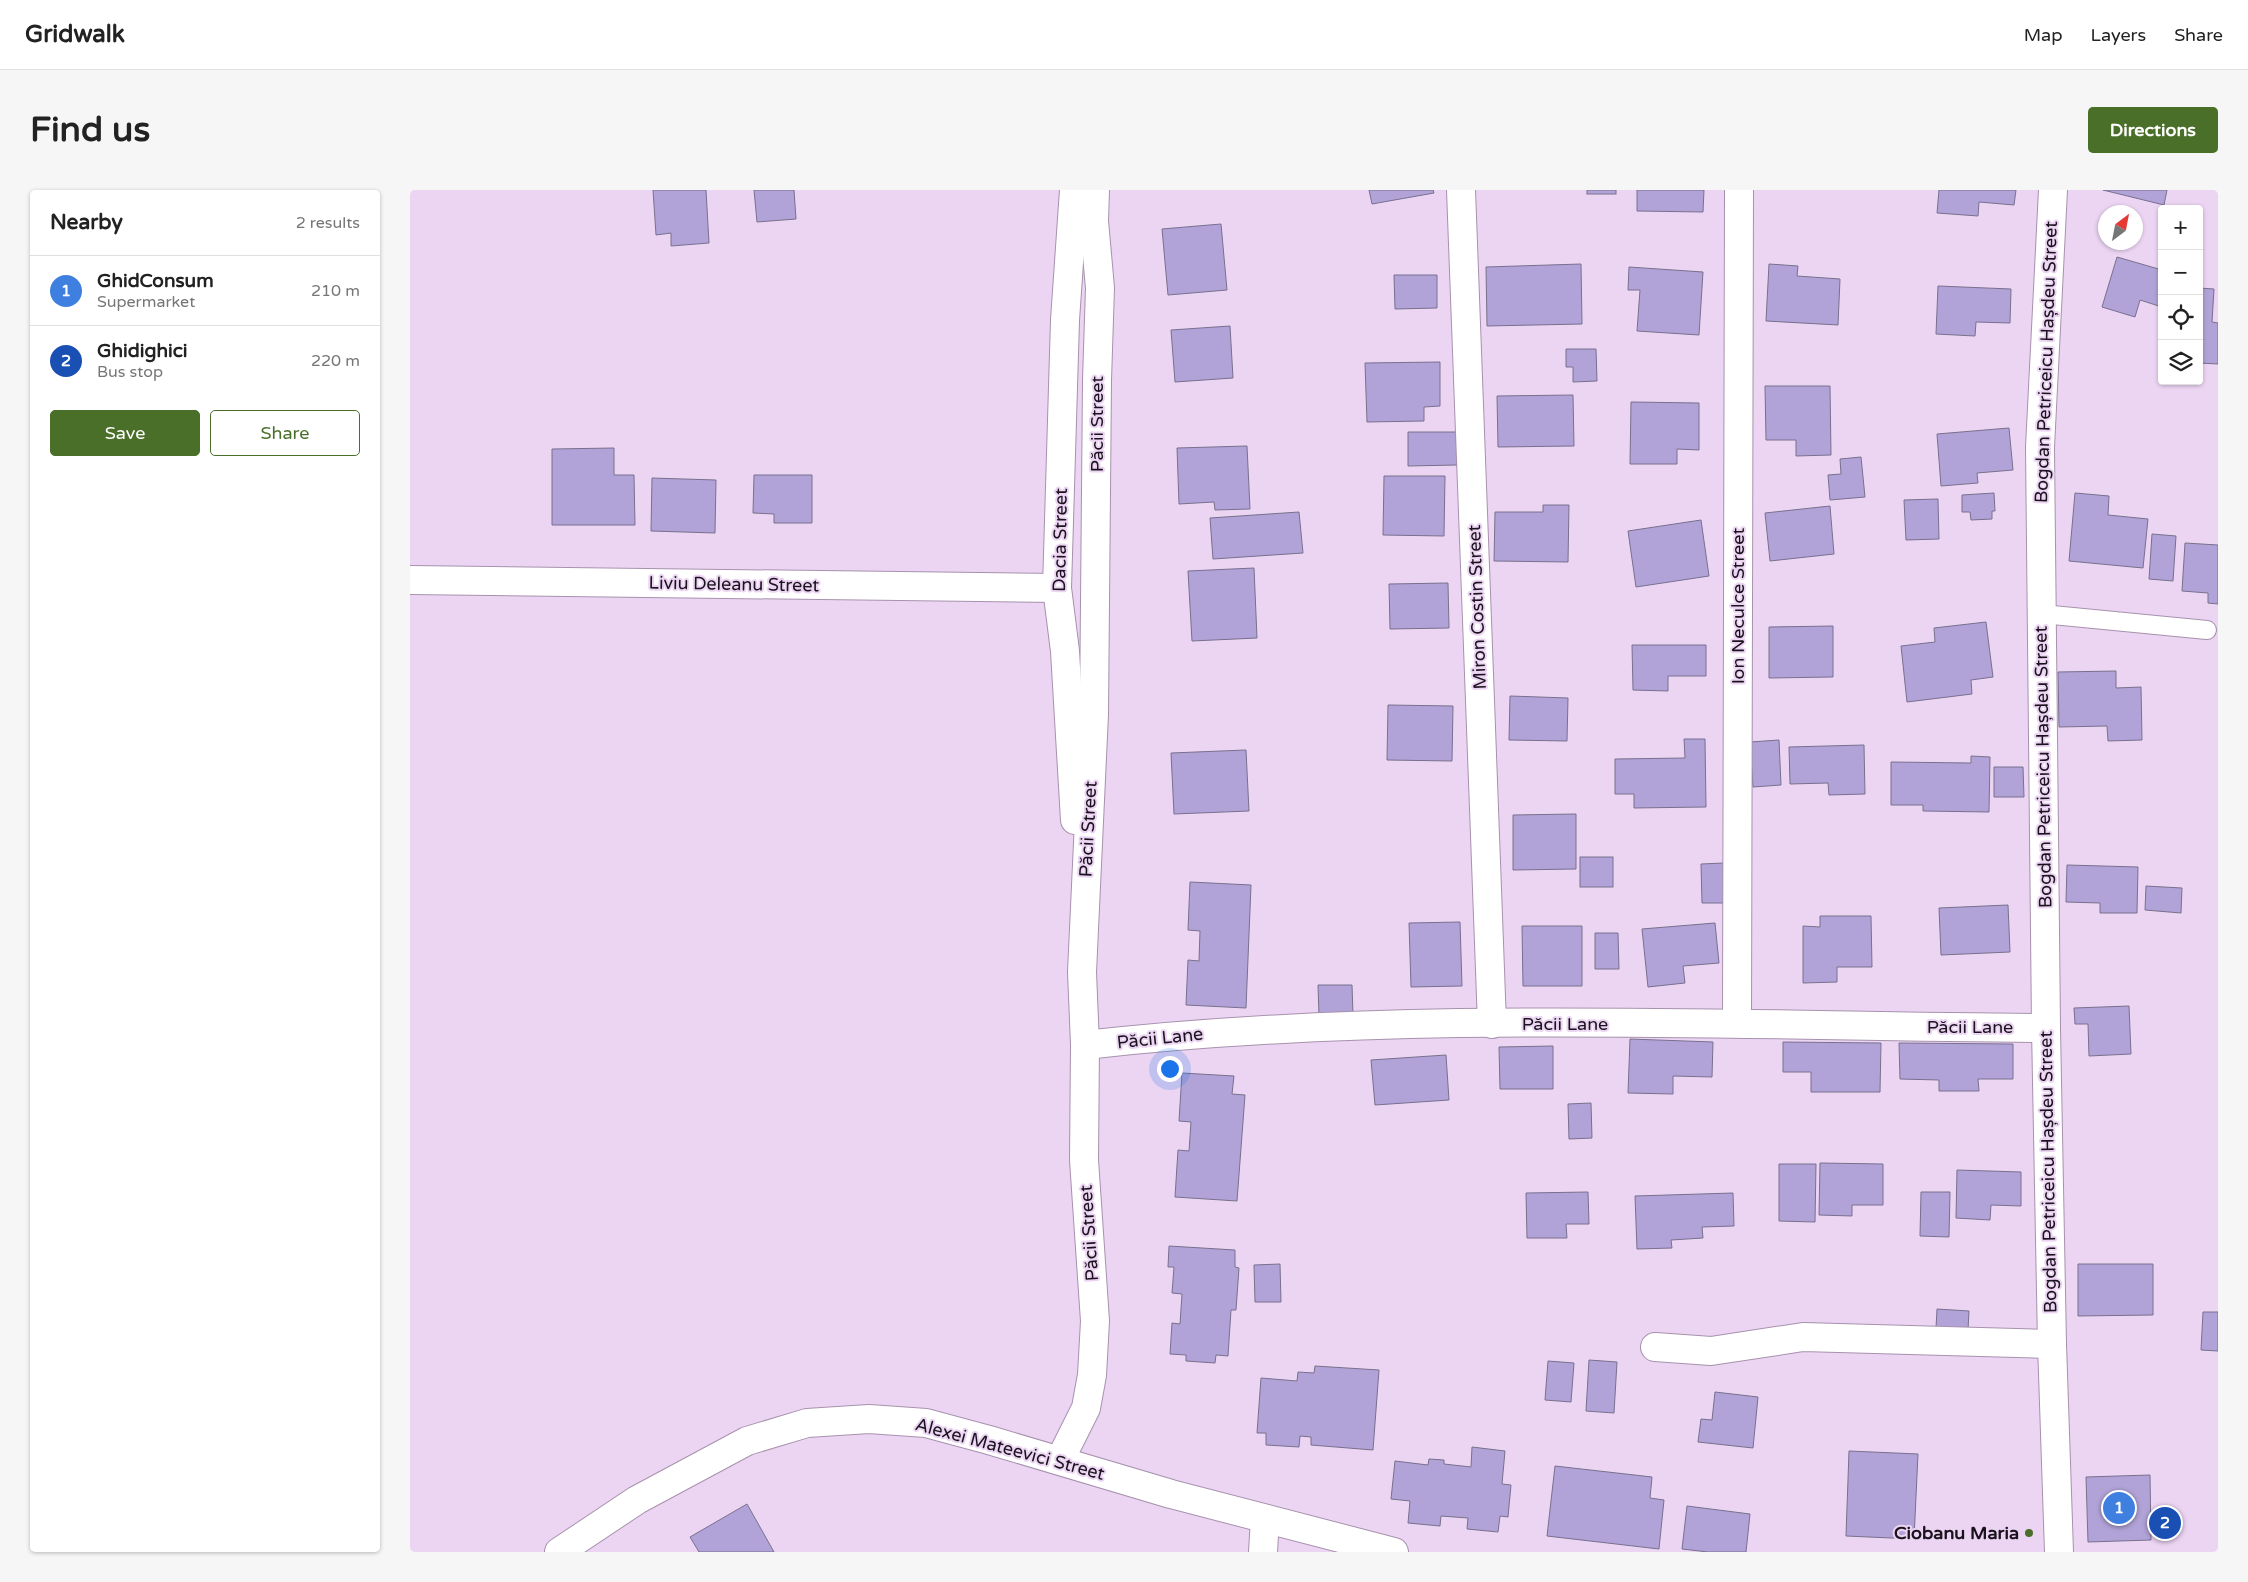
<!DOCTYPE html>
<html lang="en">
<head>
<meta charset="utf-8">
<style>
  body { margin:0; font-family:"Varela Round",sans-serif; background:#f6f6f6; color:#222 }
  .controls { position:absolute; right:15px; top:15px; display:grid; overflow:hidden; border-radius:5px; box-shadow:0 1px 4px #0004 }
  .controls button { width:45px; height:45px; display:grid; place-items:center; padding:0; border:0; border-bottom:1px solid #e0e0e0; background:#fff; color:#222; font:25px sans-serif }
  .compass { position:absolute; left:1688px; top:15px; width:45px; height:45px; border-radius:50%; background:#fff; box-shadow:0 1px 4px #0004; rotate:32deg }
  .you { position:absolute; left:759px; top:878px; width:18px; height:18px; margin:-12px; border:4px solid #fff; border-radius:50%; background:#1a73e8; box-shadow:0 0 0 8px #1a73e833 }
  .badge { display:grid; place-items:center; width:32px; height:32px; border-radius:50%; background:#4a6f29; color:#fff; font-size:16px; font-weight:700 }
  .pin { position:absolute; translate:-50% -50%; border:2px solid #fff; box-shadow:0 1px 5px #0006 }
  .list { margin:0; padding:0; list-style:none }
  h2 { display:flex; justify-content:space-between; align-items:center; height:65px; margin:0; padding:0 20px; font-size:21px }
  h2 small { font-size:16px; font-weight:400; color:#767676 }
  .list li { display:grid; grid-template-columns:32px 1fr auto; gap:15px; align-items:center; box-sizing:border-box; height:70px; padding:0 20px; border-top:1px solid #e0e0e0 }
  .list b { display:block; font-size:19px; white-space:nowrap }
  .list p { margin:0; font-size:16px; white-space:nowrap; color:#767676 }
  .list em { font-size:16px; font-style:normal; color:#767676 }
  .actions { display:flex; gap:10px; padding:15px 20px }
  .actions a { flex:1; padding:11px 0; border:1px solid #4a6f29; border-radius:5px; text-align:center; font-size:18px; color:#4a6f29 }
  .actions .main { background:#4a6f29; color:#fff }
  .icon { flex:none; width:28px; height:28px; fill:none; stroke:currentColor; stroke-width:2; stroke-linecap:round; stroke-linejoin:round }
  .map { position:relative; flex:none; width:1808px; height:1362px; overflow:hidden; border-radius:5px }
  header { display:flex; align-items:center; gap:30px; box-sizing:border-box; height:70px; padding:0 25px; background:#fff; border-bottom:1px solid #e0e0e0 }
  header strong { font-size:24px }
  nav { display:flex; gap:28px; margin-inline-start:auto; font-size:18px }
  .intro { display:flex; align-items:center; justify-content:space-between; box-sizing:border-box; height:120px; padding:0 30px }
  h1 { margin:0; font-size:35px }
  .button { padding:12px 22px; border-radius:5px; background:#4a6f29; color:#fff; font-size:18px; font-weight:700 }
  main { display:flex; gap:30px; padding:0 30px }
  aside { flex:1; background:#fff; border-radius:5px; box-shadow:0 1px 4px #0004 }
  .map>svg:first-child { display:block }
  .building { fill:#b1a3d7; stroke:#78708e }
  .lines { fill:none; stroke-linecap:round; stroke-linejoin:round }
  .lane-casing { stroke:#a792ad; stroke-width:20 }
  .street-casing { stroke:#a792ad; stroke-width:30 }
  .secondary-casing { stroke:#a792ad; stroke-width:30 }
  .lane { stroke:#fff; stroke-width:18 }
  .street { stroke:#fff; stroke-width:28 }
  .secondary { stroke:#fff; stroke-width:28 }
  .poi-dot { fill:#4a6f29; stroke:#ecd5f3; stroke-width:2 }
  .labels { text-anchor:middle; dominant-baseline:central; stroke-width:4; stroke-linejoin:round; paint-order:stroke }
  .street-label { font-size:18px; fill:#1a121c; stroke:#ecd5f3 }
  .poi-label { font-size:18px; font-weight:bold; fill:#1a121c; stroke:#ecd5f3; text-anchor:end }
</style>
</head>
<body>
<header>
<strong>Gridwalk</strong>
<nav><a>Map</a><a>Layers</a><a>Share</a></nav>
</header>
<div class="intro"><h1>Find us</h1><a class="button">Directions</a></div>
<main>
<aside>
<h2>Nearby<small>2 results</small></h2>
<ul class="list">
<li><span class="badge" style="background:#3f7fe0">1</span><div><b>GhidConsum</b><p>Supermarket</p></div><em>210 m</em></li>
<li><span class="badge" style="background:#1a4fb4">2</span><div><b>Ghidighici</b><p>Bus stop</p></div><em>220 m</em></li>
</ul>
<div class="actions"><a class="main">Save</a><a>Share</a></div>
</aside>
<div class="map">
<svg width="1808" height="1362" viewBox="0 0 1808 1362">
  <rect width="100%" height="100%" fill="#ecd5f3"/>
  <g class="building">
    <polygon points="243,0 296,0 299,53 261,56 261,43 246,45"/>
    <polygon points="344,0 384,0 386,29 347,32"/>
    <polygon points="959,0 1023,0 1024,3 962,14"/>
    <rect x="1177" y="0" width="29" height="4"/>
    <polygon points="1227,0 1294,0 1293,22 1227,21"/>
    <polygon points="1529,0 1606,0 1604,15 1569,12 1568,26 1527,23"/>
    <polygon points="1693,0 1757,0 1754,15"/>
    <polygon points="811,34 817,100 758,105 752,39"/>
    <polygon points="1707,67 1752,80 1752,117 1730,110 1725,127 1692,117"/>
    <polygon points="1171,74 1172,134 1077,136 1076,77"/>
    <polygon points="1359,74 1388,76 1387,86 1430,89 1428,135 1356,131"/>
    <polygon points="1219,77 1293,82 1289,145 1227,141 1230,100 1218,100"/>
    <polygon points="984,85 1027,85 1027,118 985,119"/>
    <polygon points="1528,96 1601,99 1600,133 1566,132 1565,146 1526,144"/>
    <polygon points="1789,98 1804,99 1802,132 1808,133 1808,174 1789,173"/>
    <polygon points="820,136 823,188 765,192 761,140"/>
    <polygon points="1156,159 1186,159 1187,191 1163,192 1163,177 1156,177"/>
    <polygon points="1030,172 1030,216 1014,217 1014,231 957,232 955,173"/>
    <polygon points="1355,196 1420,196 1421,265 1386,266 1386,250 1356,250"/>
    <polygon points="1163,205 1164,256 1088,257 1087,206"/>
    <polygon points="1221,212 1289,213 1289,260 1267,259 1267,274 1220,274"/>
    <polygon points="1599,238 1603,280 1567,283 1568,293 1531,296 1527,244"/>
    <polygon points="998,242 1046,242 1047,275 998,276"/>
    <polygon points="837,256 840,319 805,320 804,312 769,314 767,258"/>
    <polygon points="204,258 204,285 224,285 225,335 142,335 142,259"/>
    <polygon points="1451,267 1455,307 1420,310 1418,285 1431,284 1430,269"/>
    <polygon points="344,285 402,285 402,333 364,333 364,324 343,323"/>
    <polygon points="974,286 1035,286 1034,346 973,345"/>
    <polygon points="242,288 306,290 305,343 241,341"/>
    <polygon points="1584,303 1585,321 1582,321 1582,329 1561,330 1560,322 1552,322 1552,305"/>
    <polygon points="1665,303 1699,306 1698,325 1738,329 1733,378 1659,371"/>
    <polygon points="1528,309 1529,349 1496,350 1494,310"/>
    <polygon points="1133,315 1159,315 1158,372 1084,371 1085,322 1133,322"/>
    <polygon points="1420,316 1424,364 1360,371 1355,323"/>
    <polygon points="889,322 893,363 803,369 800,328"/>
    <polygon points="1291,330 1299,386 1226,397 1218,341"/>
    <polygon points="1742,344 1766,346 1763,391 1739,389"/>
    <polygon points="1775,353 1808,355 1808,414 1798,413 1798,403 1772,401"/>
    <polygon points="844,378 847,448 782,451 778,381"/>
    <polygon points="1038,393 1039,438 980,439 979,394"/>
    <polygon points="1576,432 1583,487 1561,490 1562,504 1497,512 1491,456 1525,452 1524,438"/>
    <polygon points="1423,436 1423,487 1359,488 1359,437"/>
    <polygon points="1222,455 1296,455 1296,486 1258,486 1258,501 1223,500"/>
    <polygon points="1706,481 1706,498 1731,497 1732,550 1698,551 1697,536 1649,537 1648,482"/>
    <polygon points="1100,506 1158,508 1157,551 1099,550"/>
    <polygon points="978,515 1043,516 1042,571 977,570"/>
    <polygon points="1274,549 1295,549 1296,617 1224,618 1224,604 1205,604 1205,569 1275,568"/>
    <polygon points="1369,550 1371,595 1343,597 1340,552"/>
    <polygon points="1454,555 1455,604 1419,605 1418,593 1380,594 1379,557"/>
    <polygon points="836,560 839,621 764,624 761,563"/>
    <polygon points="1561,566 1580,567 1579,622 1513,621 1513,615 1481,615 1481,572 1561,573"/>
    <polygon points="1584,577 1613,577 1614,607 1584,607"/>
    <polygon points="1166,624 1166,679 1103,680 1103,625"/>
    <rect x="1170" y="667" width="33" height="30"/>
    <polygon points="1314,673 1315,713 1292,713 1291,674"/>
    <polygon points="1657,675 1728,677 1727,723 1690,723 1690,713 1656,712"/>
    <polygon points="780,692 841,695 836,818 776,815 778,770 789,771 790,741 778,740"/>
    <polygon points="1736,696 1772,698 1771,723 1735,720"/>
    <polygon points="1598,715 1600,762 1531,765 1529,718"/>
    <polygon points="1410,726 1461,726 1462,777 1427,777 1427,792 1393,793 1393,736 1410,737"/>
    <polygon points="1050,732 1052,796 1001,797 999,733"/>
    <polygon points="1305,733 1309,773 1273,776 1275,793 1238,797 1232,739"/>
    <polygon points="1112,736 1172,736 1172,796 1113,796"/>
    <polygon points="1185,743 1208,743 1209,779 1185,779"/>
    <polygon points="908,795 942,795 943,825 909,825"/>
    <polygon points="1719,816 1721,864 1679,866 1678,834 1665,834 1664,818"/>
    <polygon points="1220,849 1303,852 1302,887 1263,886 1263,904 1218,903"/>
    <polygon points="1373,852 1471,853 1470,902 1401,902 1401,882 1373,882"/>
    <polygon points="1489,853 1603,854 1603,889 1568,889 1569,901 1529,901 1529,890 1490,889"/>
    <polygon points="1143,856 1143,899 1090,899 1089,857"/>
    <polygon points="1036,865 1039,910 965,915 961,870"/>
    <polygon points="772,883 824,886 822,904 835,905 827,1011 765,1007 768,960 779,961 781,932 769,931"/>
    <polygon points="1181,913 1182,948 1159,949 1158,914"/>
    <polygon points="1410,973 1473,974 1473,1015 1442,1015 1442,1026 1409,1025"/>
    <polygon points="1369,974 1406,974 1405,1032 1369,1031"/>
    <polygon points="1547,980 1611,982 1611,1016 1581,1015 1580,1030 1546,1028"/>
    <polygon points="1178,1002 1179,1034 1156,1034 1157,1048 1117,1048 1116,1003"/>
    <polygon points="1511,1002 1540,1002 1539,1047 1510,1046"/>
    <polygon points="1323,1003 1324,1036 1292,1037 1293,1048 1261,1050 1262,1058 1227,1059 1225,1006"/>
    <polygon points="759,1056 825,1060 825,1077 829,1078 826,1120 821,1120 818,1166 806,1165 805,1173 776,1171 776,1165 760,1164 762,1133 770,1134 772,1104 762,1103 764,1077 758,1077"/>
    <polygon points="870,1074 871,1112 845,1112 844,1075"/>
    <polygon points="1668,1074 1743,1074 1743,1125 1668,1126"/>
    <polygon points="1527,1119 1559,1121 1558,1140 1526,1138"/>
    <polygon points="1793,1122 1808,1122 1808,1161 1791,1160"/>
    <polygon points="1179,1170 1207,1172 1204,1223 1176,1221"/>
    <polygon points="1138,1171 1164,1173 1161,1212 1135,1210"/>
    <polygon points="905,1176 969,1180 963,1260 901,1255 901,1247 890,1246 889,1257 856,1255 856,1243 847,1243 851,1188 887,1191 888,1182 904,1183"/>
    <polygon points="1305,1202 1348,1207 1343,1258 1288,1252 1291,1229 1302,1230"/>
    <polygon points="1062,1257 1095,1261 1092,1294 1101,1295 1098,1327 1090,1326 1088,1342 1057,1339 1058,1328 1031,1326 1030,1336 998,1333 1000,1311 981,1309 985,1271 1018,1275 1019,1269 1034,1270 1034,1274 1061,1277"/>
    <polygon points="1439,1261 1508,1264 1504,1349 1436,1346"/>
    <polygon points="1145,1276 1242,1287 1240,1308 1254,1310 1249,1359 1137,1346"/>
    <polygon points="1740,1285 1741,1350 1678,1352 1676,1287"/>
    <polygon points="337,1314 364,1362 289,1362 280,1347"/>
    <polygon points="1277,1316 1340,1324 1336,1362 1298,1362 1272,1359"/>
  </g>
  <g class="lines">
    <defs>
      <polyline id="lane" points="1632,424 1797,440"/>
      <g id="street">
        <polyline points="664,0 655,130 647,398 655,461 665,630"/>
        <polyline points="1051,0 1082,834"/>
        <polyline points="1643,0 1630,257 1636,838 1642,1154 1649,1362"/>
        <polyline points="0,390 647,398"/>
        <polyline points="1327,832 1329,0"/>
        <path d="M 675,855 C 994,819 1316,836 1636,838"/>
        <polyline points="1245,1157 1301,1161 1393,1147 1642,1154"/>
        <polyline points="650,1270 676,1218 682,1185 685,1131 674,970 675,855 672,782 684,524 687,190 690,98 684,31 685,0"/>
        <polyline points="853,1362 855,1329"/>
      </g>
      <polyline id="secondary" points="149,1362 227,1310 337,1251 397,1233 459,1229 516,1233 579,1250 761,1304 984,1362"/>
    </defs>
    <use href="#lane" class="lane-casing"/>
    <use href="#street" class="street-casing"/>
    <use href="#secondary" class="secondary-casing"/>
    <use href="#lane" class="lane"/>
    <use href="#street" class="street"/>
    <use href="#secondary" class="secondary"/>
  </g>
  <circle class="poi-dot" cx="1619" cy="1343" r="5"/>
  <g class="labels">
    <g class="street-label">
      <text transform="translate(1636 172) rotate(-88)">Bogdan Petriceicu Hașdeu Street</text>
      <text transform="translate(687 234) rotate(-90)">Păcii Street</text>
      <text transform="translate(650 350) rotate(-89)">Dacia Street</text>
      <text transform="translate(324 394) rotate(1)">Liviu Deleanu Street</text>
      <text transform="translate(1328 416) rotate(-90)">Ion Neculce Street</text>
      <text transform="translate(1067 417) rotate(-92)">Miron Costin Street</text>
      <text transform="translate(1633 577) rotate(-91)">Bogdan Petriceicu Hașdeu Street</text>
      <text transform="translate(678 639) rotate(-87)">Păcii Street</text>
      <text x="1155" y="834">Păcii Lane</text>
      <text x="1560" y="837">Păcii Lane</text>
      <text transform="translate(750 848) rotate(-6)">Păcii Lane</text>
      <text transform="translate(1638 982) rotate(-91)">Bogdan Petriceicu Hașdeu Street</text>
      <text transform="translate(679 1043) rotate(-94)">Păcii Street</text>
      <text transform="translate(600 1259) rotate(15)">Alexei Mateevici Street</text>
    </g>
    <g class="poi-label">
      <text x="1609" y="1343">Ciobanu Maria</text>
    </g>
  </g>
</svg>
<div class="controls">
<button>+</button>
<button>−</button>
<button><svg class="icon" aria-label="locate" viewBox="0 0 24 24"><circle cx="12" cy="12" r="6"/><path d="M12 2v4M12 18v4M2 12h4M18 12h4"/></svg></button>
<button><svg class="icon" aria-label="layers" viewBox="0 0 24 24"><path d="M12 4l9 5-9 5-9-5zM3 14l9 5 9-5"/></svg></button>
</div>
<svg class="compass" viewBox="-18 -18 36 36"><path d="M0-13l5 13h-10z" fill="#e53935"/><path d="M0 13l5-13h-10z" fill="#767676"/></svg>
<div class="you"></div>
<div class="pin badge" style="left:1709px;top:1318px;background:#3f7fe0">1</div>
<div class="pin badge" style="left:1755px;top:1333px;background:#1a4fb4">2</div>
</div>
</main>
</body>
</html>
